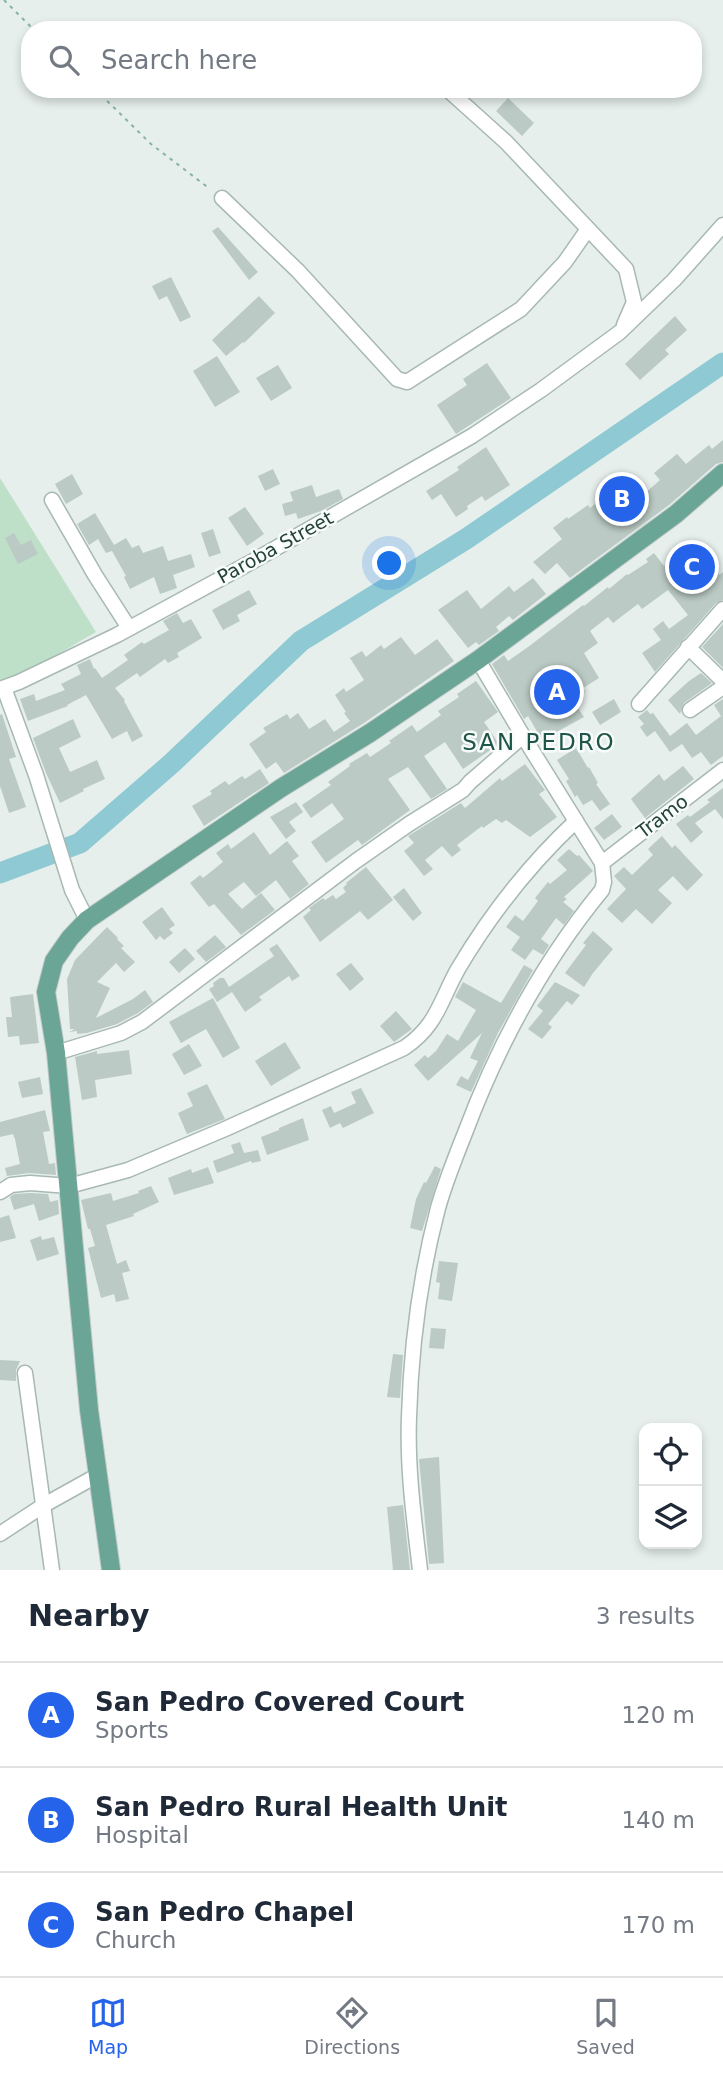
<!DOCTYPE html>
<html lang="en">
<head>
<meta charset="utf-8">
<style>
  body { margin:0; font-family:"DejaVu Sans",sans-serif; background:#f6f6f7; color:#1f2937 }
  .controls { position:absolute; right:21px; bottom:21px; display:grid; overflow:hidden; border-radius:14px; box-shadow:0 4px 10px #0003 }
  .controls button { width:63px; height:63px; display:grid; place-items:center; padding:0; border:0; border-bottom:2px solid #e0e1e3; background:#fff; color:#1f2937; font:35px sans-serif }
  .you { position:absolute; left:390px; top:564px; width:24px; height:24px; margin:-18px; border:5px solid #fff; border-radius:50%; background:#1a73e8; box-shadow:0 0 0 10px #1a73e833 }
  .badge { display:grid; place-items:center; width:46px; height:46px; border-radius:50%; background:#2563eb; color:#fff; font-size:23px; font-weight:700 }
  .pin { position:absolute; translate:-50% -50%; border:4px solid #fff; box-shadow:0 2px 7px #0006 }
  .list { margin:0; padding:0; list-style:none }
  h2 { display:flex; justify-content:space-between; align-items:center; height:91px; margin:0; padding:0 28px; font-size:30px }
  h2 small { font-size:23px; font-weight:400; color:#747a83 }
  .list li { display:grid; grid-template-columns:46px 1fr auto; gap:21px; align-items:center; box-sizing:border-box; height:105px; padding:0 28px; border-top:2px solid #e0e1e3 }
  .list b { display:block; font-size:26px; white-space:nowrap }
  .list p { margin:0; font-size:23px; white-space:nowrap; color:#747a83 }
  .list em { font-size:23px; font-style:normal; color:#747a83 }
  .icon { flex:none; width:38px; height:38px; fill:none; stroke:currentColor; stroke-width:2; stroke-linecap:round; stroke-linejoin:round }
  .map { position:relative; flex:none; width:723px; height:1570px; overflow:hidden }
  .search { position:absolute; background:#fff; box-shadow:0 4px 10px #0003; left:21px; right:21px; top:21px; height:77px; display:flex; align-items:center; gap:18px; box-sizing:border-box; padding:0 24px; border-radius:28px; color:#747a83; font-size:26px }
  .sheet { height:406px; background:#fff }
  nav { display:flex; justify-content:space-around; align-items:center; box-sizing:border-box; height:98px; border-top:2px solid #e0e1e3; background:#fff; font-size:19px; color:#747a83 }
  nav a { display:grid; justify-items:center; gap:4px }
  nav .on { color:#2563eb }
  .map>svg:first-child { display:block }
  .green { fill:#bfe0c8 }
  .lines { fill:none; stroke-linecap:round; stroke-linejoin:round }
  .river { stroke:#8ec9d4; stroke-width:21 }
  .building { fill:#bbcac4 }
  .minor-casing { stroke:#a8b8b2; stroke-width:17 }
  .major-casing { stroke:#c2cac8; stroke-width:20 }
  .path { stroke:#86b3a5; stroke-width:2; stroke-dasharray:3.5 5; stroke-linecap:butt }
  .minor { stroke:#fff; stroke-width:14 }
  .major { stroke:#6aa596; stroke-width:18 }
  .labels { text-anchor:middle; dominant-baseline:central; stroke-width:5; stroke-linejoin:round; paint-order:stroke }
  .street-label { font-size:19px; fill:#24423a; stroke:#f7fbf9 }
  .quarter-label { font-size:23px; letter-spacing:2px; fill:#1f5548; stroke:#f7fbf9 }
</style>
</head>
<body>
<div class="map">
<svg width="723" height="1570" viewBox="0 0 723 1570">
  <rect width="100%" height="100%" fill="#e6efeb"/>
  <polygon class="green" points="0,478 96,632 18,677 0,682"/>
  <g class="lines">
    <polyline class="river" points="0,873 80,843 172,763 301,641 466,539 723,363"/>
  </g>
  <g class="building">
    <polygon points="508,98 534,123 522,136 496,111"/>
    <polygon points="218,227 258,272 249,280 212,231"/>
    <polygon points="171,277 191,317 180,322 167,296 159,300 152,286"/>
    <polygon points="259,296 275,313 244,343 243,342 226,356 212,340"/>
    <polygon points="675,316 687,330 665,350 669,354 640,380 625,364"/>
    <polygon points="217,356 240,392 215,407 193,371"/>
    <polygon points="487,363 511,398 456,434 437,405 467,385 463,379"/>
    <polygon points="278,365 292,388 271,401 256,378"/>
    <polygon points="723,440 723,462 716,464 669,505 570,578 557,563 545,574 533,562 562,539 553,528 567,517 568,519 588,505 590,508 606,495 608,498 623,486 635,502 660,480 654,473 677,454 686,464 709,445 712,449"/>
    <polygon points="486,447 510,485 485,501 482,496 467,506 468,509 456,517 441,494 432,500 426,491 459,470 457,467"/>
    <polygon points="273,469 280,484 265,491 258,476"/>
    <polygon points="72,474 83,494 66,504 55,484"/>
    <polygon points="312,485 316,497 339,489 343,499 321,511 298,519 296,513 285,516 282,504 293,501 290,492"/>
    <polygon points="245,507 264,534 247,546 228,518"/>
    <polygon points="95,513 114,545 126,538 132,548 139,545 143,553 163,546 168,561 191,554 195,567 173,575 177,588 160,594 154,577 130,589 124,577 126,576 112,551 106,553 98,539 89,545 77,524"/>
    <polygon points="213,529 221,553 209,557 201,533"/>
    <polygon points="14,533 21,545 31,540 38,554 18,564 5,538"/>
    <polygon points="696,543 719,575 723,572 723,600 716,603 655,672 642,653 661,640 653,629 663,621 669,629 688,615 668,590 642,609 638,604 613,623 608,617 590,631 598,643 584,653 599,678 583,688 585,692 572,699 584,717 542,740 528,716 524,719 492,664 504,655 508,661 528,647 583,605 584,606 608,587 609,589 627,574 628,575 648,562 646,559 654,553 664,566"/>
    <polygon points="533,578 546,594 513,620 509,616 496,627 499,631 479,645 476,642 468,648 438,610 467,590 481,609 509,586 514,592"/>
    <polygon points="249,590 257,604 237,615 240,621 223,630 212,610"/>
    <polygon points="177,613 183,623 191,619 202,638 177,653 179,657 168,663 165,659 140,677 137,673 115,688 125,700 124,701 143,736 132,742 127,731 112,739 86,695 67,705 68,706 28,721 20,699 34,694 36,701 65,690 61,684 81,674 77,665 90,659 94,669 95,668 102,678 128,660 124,655 142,642 144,644 169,630 163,621"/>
    <polygon points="723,624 723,668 702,647"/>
    <polygon points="401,637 415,655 437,639 454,661 364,723 284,773 276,762 266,769 249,744 266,732 263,728 287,714 290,719 298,713 309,729 325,719 334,732 350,721 344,713 346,712 335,695 344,688 346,692 364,680 350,658 362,651 366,657 381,645 384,649"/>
    <polygon points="701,673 712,683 684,703 680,714 668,700 689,681"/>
    <polygon points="476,681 498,712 484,722 499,744 463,769 445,742 424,756 447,789 431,799 408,767 388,779 410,810 362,845 358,840 326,863 311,842 344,819 332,803 311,818 302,805 331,785 328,782 350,766 349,764 367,753 370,757 391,743 389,741 412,725 417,732 441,715 438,711 459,697 457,694"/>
    <polygon points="614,699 621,712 600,725 592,712"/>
    <polygon points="723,699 723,756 711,765 701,752 692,758 682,744 670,752 655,731 647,737 640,727 644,724 638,717 647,710 650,714 653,713 670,736 687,723 696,735 721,716 714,705"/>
    <polygon points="2,714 16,757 9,759 26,807 9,813 0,786 0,715"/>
    <polygon points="73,719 81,737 59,748 70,772 97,760 105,779 83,789 84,791 60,803 46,773 33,738"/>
    <polygon points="576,748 588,768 589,767 598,783 596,784 610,804 600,811 592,800 583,805 577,795 575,797 566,781 569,779 557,760"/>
    <polygon points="525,764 545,790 539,794 557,817 530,837 506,820 502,823 496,819 483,828 482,826 457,845 461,850 452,857 442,846 425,860 433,869 424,876 404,851 414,843 408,836 461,803 465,808 500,778 502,781"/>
    <polygon points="683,766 694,779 645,818 631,799 659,774 664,781"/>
    <polygon points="260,769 269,783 204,826 192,806 212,794 210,791 225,781 229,785 242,776 245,779"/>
    <polygon points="723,788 723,819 715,809 695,823 703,832 691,843 676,824 688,815 690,817 710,802 707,800"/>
    <polygon points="296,802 303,812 289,822 296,831 286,839 270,817"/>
    <polygon points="612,814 622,827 604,840 594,828"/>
    <polygon points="254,832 270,855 287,841 299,856 292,861 309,884 290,899 276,880 256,896 244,882 228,894 242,909 261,893 275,910 241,935 214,904 209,907 190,883 200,875 203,878 223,862 216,853 228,844 231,849"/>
    <polygon points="662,836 672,848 675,845 703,875 687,891 673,876 658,890 672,903 652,924 636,909 622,923 607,909 626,889 614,876 624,867 632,875 653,855 648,849"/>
    <polygon points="569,849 577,856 579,855 593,871 564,897 567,899 563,902 574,911 564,925 556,918 541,939 549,945 543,955 533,949 525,960 511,950 520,937 506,927 515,915 523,921 538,901 535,898 548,882 550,884 567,870 557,860"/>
    <polygon points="366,867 393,900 368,920 360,911 320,942 303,917 311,910 309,908 323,898 325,900 333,895 336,899 346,892 343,888 347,884 346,883"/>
    <polygon points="404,888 422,913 413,921 393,897"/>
    <polygon points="162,907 175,925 169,929 173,933 164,940 160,936 156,940 142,922"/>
    <polygon points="107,927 118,938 117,939 124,946 121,948 135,962 124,972 116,963 97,982 110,988 96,1018 133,999 145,990 153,1002 138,1013 117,1024 87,1033 77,1034 77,1031 69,1032 75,1029 70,1029 67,979 75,960"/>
    <polygon points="593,931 613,949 593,973 584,987 565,973 586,945 583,943"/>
    <polygon points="215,935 226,947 206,962 196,951"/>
    <polygon points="277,944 300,976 292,981 289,976 259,997 262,1000 245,1012 232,992 217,1002 209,989 214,986 213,983 220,978 224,978 229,987 274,956 269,949"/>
    <polygon points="185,948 195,959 179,973 169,962"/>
    <polygon points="351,963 364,979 350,991 336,974"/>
    <polygon points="524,965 533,970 498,1033 471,1092 456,1085 461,1076 468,1080 478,1061 470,1058 482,1033 428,1081 414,1065 425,1055 428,1058 436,1051 447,1034 458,1041 476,1010 455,997 463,982 501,1003"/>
    <polygon points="555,982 580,995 572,1005 567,1001 548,1024 552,1027 542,1039 528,1029 543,1011 537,1006"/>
    <polygon points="33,994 39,1043 20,1045 19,1036 8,1037 6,1017 12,1017 10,997"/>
    <polygon points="213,998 240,1048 223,1058 206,1029 181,1043 169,1022"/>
    <polygon points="396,1011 412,1029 394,1042 380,1026"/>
    <polygon points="285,1042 301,1068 271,1086 255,1061"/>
    <polygon points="189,1044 202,1066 184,1075 172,1054"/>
    <polygon points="129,1050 132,1074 95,1080 97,1097 82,1100 75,1057 97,1051 97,1054"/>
    <polygon points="40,1077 43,1094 22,1098 18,1082"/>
    <polygon points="207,1084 225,1119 187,1134 178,1113 193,1106 187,1093"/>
    <polygon points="361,1088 374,1113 343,1128 340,1123 330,1128 322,1110 331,1106 334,1113 356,1103 351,1092"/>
    <polygon points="45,1110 50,1131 43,1132 49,1164 55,1163 56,1175 29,1173 7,1176 5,1168 20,1164 15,1139 13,1134 0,1137 0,1122"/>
    <polygon points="303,1118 309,1140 267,1155 261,1137 279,1130 279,1128"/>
    <polygon points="240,1142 244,1153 258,1150 261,1161 252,1163 251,1161 217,1173 213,1161 234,1153 231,1145"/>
    <polygon points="435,1166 441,1169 422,1231 410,1228 416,1199 424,1182 426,1183"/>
    <polygon points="208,1167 214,1183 174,1195 168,1178 191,1169 192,1173"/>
    <polygon points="151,1186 159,1202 133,1214 134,1216 106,1225 117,1264 126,1260 130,1271 122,1273 129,1299 116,1302 114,1294 101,1298 88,1248 95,1246 90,1229 88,1229 81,1200 111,1193 113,1201 139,1193 138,1191"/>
    <polygon points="30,1193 48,1194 50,1202 58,1200 59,1214 39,1221 34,1204 14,1210 10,1197 14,1194"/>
    <polygon points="9,1215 16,1238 0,1242 0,1218"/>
    <polygon points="41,1236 42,1240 54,1237 59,1254 37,1261 30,1240"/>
    <polygon points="439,1261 458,1263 452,1301 438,1299 440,1283 436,1282"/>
    <polygon points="431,1328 446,1329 444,1349 429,1348"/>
    <polygon points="393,1354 403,1355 400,1398 387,1397"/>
    <polygon points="0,1360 20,1361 16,1370 16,1381 0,1380"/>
    <polygon points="439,1457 444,1563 429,1564 419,1459"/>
    <polygon points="403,1505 410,1570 393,1570 387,1507"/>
  </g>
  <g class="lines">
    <defs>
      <g id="minor">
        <polyline points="447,89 506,142 626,269 634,302 624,325"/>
        <polyline points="222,198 298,271 397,379 407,382 521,309 565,262 588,229"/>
        <polyline points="52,500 95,575 129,628"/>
        <polyline points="688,647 723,681"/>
        <polyline points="4,688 36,775 72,890 87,920"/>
        <polyline points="0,689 19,682 117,635 255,560 472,436 541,390 620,332 674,280 723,225"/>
        <polyline points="639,704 723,609"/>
        <polyline points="690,710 723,687"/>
        <polyline points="602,863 723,770"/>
        <polyline points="56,1053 121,1033 142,1022 356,861 409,824 463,790 470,782 523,736"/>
        <path d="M 0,1192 L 11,1185 L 30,1183 L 69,1186 L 128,1170 L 225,1129 L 404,1048 C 437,1026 440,1001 458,969 C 490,915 531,863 576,821"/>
        <polyline points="25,1373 52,1570"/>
        <polyline points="0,1534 44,1505 98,1475"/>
        <path d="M 420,1570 C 414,1519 407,1468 409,1417 C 411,1347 420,1276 438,1208 C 445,1183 455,1158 465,1133 C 498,1045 542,963 602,890 L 604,882 L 602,863 L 523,736 L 478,660"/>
      </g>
      <polyline id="major" points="111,1570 89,1410 56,1053 46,992 54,961 70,938 87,920 281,788 370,733 478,660 676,514 723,473"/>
    </defs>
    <use href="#minor" class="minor-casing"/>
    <use href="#major" class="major-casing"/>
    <g class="path">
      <polyline points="4,0 34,30"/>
      <polyline points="95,89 151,144 210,189"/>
    </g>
    <use href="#minor" class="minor"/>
    <use href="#major" class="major"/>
  </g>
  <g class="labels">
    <g class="street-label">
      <text transform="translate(275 547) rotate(-29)">Paroba Street</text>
      <text transform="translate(662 816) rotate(-37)">Tramo</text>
    </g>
    <g class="quarter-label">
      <text x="539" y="742">SAN PEDRO</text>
    </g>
  </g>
</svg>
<div class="controls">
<button><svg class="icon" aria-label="locate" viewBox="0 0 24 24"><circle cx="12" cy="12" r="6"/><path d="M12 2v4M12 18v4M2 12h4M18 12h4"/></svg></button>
<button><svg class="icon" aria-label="layers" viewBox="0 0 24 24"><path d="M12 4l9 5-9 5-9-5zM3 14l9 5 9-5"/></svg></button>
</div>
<div class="you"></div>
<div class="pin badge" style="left:557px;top:692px">A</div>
<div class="pin badge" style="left:622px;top:499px">B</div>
<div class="pin badge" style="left:692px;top:567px">C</div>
<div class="search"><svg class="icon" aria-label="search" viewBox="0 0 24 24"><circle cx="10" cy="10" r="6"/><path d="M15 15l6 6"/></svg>Search here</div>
</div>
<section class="sheet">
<h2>Nearby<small>3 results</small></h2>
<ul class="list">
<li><span class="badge">A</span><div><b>San Pedro Covered Court</b><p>Sports</p></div><em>120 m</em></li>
<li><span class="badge">B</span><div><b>San Pedro Rural Health Unit</b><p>Hospital</p></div><em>140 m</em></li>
<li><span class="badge">C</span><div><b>San Pedro Chapel</b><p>Church</p></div><em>170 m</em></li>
</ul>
</section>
<nav>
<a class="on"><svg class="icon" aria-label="map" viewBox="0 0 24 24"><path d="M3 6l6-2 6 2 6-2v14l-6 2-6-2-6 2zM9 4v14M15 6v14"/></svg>Map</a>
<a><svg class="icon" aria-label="directions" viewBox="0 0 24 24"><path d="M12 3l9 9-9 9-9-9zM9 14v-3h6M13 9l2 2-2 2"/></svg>Directions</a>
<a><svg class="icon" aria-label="saved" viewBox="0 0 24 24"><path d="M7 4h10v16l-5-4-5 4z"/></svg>Saved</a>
</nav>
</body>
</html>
